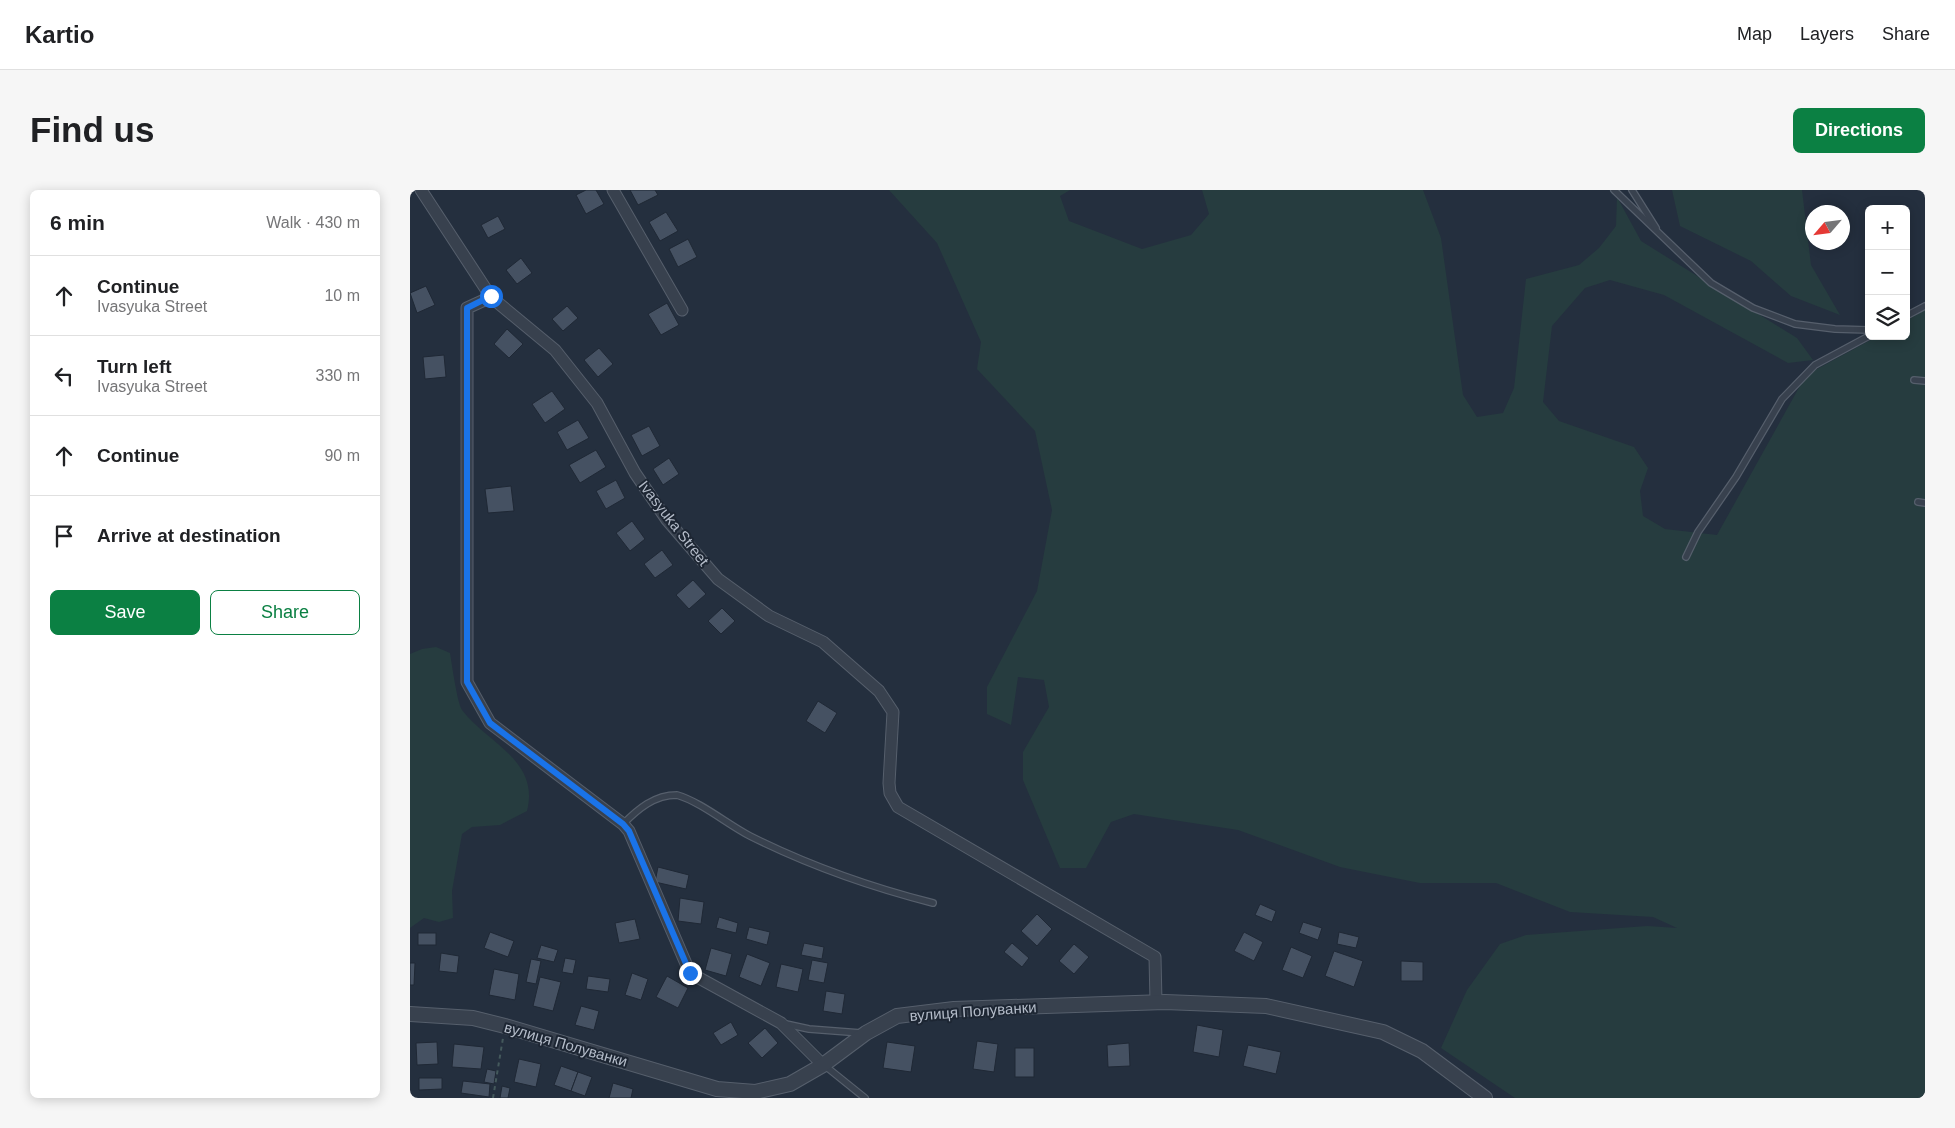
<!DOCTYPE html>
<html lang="en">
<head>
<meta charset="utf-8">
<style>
  body { margin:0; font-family:Arial,sans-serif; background:#f6f6f6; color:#202124 }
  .controls { position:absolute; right:15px; top:15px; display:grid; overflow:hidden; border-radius:8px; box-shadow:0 2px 12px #0003 }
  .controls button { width:45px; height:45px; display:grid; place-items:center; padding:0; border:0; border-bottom:1px solid #e0e0e0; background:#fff; color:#202124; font:25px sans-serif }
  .compass { position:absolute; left:1395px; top:15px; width:45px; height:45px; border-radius:50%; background:#fff; box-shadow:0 2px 12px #0003; rotate:242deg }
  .stop { position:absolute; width:15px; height:15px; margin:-11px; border:4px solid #1a73e8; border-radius:50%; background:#fff }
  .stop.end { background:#1a73e8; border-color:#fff; box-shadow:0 1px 5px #0008 }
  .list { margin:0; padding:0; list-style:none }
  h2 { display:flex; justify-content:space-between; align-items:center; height:65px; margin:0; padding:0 20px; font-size:21px }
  h2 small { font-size:16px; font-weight:400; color:#757577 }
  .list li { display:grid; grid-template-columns:32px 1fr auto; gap:15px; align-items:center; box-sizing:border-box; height:80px; padding:0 20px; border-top:1px solid #e0e0e0 }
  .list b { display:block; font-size:19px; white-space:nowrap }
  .list p { margin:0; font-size:16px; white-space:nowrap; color:#757577 }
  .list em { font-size:16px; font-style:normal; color:#757577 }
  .actions { display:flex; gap:10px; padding:15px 20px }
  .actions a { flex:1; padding:11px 0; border:1px solid #0b8043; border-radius:8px; text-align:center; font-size:18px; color:#0b8043 }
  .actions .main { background:#0b8043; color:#fff }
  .icon { flex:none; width:28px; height:28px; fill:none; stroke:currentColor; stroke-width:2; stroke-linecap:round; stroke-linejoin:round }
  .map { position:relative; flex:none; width:1515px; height:908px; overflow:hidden; border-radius:8px }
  header { display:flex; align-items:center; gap:30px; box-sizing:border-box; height:70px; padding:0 25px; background:#fff; border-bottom:1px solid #e0e0e0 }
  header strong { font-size:24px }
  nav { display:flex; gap:28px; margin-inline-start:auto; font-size:18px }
  .intro { display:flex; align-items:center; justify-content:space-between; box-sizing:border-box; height:120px; padding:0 30px }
  h1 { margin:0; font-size:35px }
  .button { padding:12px 22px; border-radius:8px; background:#0b8043; color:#fff; font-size:18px; font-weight:700 }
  main { display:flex; gap:30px; padding:0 30px }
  aside { flex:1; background:#fff; border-radius:8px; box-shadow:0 2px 12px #0003 }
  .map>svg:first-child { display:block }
  .green { fill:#263c3f }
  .building { fill:#455162; stroke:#1f2835 }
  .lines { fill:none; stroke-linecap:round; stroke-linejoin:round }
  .service-casing { stroke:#565f6c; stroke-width:8 }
  .minor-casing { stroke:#565f6c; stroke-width:13 }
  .tertiary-casing { stroke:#565f6c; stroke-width:16 }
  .path { stroke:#44595c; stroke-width:2; stroke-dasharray:4 4; stroke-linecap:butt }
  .service { stroke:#38414e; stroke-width:5.5 }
  .minor { stroke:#38414e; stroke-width:11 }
  .tertiary { stroke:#38414e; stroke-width:14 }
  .route { stroke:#1a73e8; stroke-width:6 }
  .labels { text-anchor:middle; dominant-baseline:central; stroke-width:4; stroke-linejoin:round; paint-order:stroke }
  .street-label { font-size:15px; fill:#b4bcc9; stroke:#1d2633 }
</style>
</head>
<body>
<header>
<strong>Kartio</strong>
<nav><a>Map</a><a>Layers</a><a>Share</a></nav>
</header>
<div class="intro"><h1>Find us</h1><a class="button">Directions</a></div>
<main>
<aside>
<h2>6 min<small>Walk · 430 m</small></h2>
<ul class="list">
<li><svg class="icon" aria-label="ahead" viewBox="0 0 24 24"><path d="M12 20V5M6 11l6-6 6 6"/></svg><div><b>Continue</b><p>Ivasyuka Street</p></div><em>10 m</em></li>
<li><svg class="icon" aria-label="left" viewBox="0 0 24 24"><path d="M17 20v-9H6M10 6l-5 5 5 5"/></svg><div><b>Turn left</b><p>Ivasyuka Street</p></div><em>330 m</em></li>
<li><svg class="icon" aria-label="ahead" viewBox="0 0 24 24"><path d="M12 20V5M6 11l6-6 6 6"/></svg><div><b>Continue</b></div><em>90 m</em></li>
<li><svg class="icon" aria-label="arrive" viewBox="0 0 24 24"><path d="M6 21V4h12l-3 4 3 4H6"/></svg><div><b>Arrive at destination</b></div></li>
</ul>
<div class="actions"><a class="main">Save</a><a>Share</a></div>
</aside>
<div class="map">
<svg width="1515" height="908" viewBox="0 0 1515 908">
  <rect width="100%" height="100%" fill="#242f3e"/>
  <g class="green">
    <polygon points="479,0 660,0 650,6 659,31 732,59 781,45 799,24 792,0 1013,0 1031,48 1053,205 1067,227 1093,223 1104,198 1116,89 1169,75 1189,58 1206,36 1207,7 1231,51 1387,148 1403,170 1378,173 1254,105 1200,90 1175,98 1142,136 1133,212 1149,231 1224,257 1238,278 1230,301 1233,326 1255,339 1307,345 1396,185 1468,146 1496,146 1496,131 1515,120 1515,908 1105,908 1031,858 1057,800 1090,754 1116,745 1237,736 1267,738 1243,727 1160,722 1086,693 1010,693 930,677 828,640 724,624 701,632 676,678 650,678 613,590 613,562 639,517 634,490 608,487 601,535 577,524 577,497 627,401 642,320 625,241 567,179 571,152 527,53"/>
    <polygon points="1262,0 1392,0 1401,75 1430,125 1381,106 1341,71 1270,36"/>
    <path d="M 26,457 L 40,463 C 42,475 47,512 52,520 C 77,553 130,570 117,621 L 90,635 L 62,637 L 52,644 L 42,701 L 43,728 L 29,732 L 14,728 L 0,738 L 0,464 L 12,459 Z"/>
  </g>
  <g class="building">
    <polygon points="176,0 186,0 194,14 176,24 166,5"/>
    <polygon points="220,0 245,0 248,5 228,15"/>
    <polygon points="256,22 268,41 250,51 239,32"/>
    <polygon points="88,26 95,39 78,48 71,35"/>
    <polygon points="278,49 287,67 268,77 259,59"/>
    <polygon points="111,68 122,83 107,94 96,80"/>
    <polygon points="16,96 25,115 7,123 0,103"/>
    <polygon points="257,113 269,135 251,145 238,124"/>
    <polygon points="157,116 168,128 153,141 142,129"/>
    <polygon points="97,139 113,154 99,168 84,154"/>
    <polygon points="189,158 203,174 188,187 174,170"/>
    <polygon points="34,165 36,187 15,189 13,167"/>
    <polygon points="142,201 155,219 135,233 122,214"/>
    <polygon points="168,230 179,248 157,260 147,242"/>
    <polygon points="239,236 250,256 232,266 221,245"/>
    <polygon points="186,260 196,277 170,293 159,275"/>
    <polygon points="259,268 269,284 253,295 243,279"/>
    <polygon points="206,290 215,308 196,319 186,301"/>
    <polygon points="101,296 104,321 78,323 75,299"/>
    <polygon points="222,331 235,349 220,361 206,343"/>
    <polygon points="252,360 263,375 245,388 234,374"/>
    <polygon points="283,390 296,404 279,419 266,405"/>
    <polygon points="312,418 325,431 311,444 298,431"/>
    <polygon points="408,511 427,523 415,543 396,531"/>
    <polygon points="248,677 279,685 276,699 245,692"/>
    <polygon points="270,708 294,712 291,734 268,731"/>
    <polygon points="850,714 866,721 862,732 845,725"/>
    <polygon points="627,724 642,739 627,756 611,741"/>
    <polygon points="309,727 328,733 326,743 306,738"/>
    <polygon points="225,729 230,749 209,753 205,733"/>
    <polygon points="893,732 912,738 908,750 889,743"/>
    <polygon points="339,737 360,742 357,755 336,749"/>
    <polygon points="80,742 104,751 98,767 74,758"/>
    <polygon points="834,742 853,752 844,771 824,761"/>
    <polygon points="929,742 949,747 946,758 927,754"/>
    <rect x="8" y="743" width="18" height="12"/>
    <polygon points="394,753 414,757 412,769 391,765"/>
    <polygon points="602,753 619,768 612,777 594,762"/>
    <polygon points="664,754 679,767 664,784 649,771"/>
    <polygon points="131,755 148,760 144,772 127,768"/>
    <polygon points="881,757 902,766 893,788 872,780"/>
    <polygon points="301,758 322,764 316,786 295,780"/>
    <polygon points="924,761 953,771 944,797 915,786"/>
    <polygon points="31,763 49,766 47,783 29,781"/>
    <polygon points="337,764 360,773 351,796 329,787"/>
    <polygon points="155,768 166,770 163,784 152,782"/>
    <polygon points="121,769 131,771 126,794 116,792"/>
    <polygon points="402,770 418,773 414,793 398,790"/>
    <polygon points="991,771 1013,772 1013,791 991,791"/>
    <polygon points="0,773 5,773 4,795 0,795"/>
    <polygon points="371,774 393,779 388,802 366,797"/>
    <polygon points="84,779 109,784 105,810 79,805"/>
    <polygon points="222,783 238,789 231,810 215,805"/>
    <polygon points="178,786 200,789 198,802 176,799"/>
    <polygon points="257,786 278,798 268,818 246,807"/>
    <polygon points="130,787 151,792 143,821 123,816"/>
    <polygon points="416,801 435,804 432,824 413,821"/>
    <polygon points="171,816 189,821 184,840 165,835"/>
    <polygon points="321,832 328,845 311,855 303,843"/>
    <polygon points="787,835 813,840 809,867 783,862"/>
    <polygon points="355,838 368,853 352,868 338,853"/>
    <polygon points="567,851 588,854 584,882 563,879"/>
    <polygon points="27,852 28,874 7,875 6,853"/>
    <polygon points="477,852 505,856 501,882 473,878"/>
    <polygon points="719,853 720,876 698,877 697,855"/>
    <polygon points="44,854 74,857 71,879 42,877"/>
    <polygon points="838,855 871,862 866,884 833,876"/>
    <rect x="605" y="858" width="19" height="29"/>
    <polygon points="109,869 131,874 126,897 104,892"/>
    <polygon points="151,876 168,882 161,901 144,895"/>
    <polygon points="77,879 86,881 84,894 74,892"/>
    <polygon points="168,882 182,887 175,906 161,901"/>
    <polygon points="9,888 32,888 32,899 9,900"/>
    <polygon points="53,891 80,894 79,907 51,903"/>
    <polygon points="203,893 223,899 221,908 199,908"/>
    <polygon points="92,896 100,898 98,908 90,908"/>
  </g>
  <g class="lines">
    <defs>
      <g id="service">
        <polyline points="1204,0 1301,93 1343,118 1385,134 1425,139 1459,140"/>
        <polyline points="1222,0 1246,38"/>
        <polyline points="1496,126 1515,116"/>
        <polyline points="1504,190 1515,191"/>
        <polyline points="1508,312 1515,313"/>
        <polyline points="1276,367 1288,342 1326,287 1372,209 1405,175 1459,146"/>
        <path d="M 213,634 C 228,619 244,605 267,605 C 291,612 317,634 340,646 C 398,675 460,697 523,713"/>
        <polyline points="376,834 399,839 451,843"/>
        <polyline points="414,875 455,908"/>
      </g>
      <g id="minor">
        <polyline points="11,0 81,107 57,118 57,492 80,533 213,634 219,641 280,783 371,833 413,875"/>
        <polyline points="203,0 272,120"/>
        <polyline points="81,107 145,160 187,213 225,283 257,330 308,389 359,426 413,452 469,501 483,522 479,593 480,603 488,617 745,767 746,812"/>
      </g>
      <polyline id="tertiary" points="0,824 63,828 95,836 307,899 345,902 380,894 413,875 456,843 487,826 544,819 755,812 856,816 973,842 1012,861 1075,908"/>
    </defs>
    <use href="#service" class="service-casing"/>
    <use href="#minor" class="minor-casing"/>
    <use href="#tertiary" class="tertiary-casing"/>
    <polyline class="path" points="83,908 93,848"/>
    <use href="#service" class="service"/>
    <use href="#minor" class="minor"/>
    <use href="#tertiary" class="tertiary"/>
  </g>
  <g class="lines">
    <polyline class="route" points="81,106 57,118 57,492 80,533 213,634 219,641 280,783"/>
  </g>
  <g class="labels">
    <g class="street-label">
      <text transform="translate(264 333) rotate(52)">Ivasyuka Street</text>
      <text transform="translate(563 821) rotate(-4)">вулиця Полуванки</text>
      <text transform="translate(156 854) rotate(16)">вулиця Полуванки</text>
    </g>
  </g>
</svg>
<div class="controls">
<button>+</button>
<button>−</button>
<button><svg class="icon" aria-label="layers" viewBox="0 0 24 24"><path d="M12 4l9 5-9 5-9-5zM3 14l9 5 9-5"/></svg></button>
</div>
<svg class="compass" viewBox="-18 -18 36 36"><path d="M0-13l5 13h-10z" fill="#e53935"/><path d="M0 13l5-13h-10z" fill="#757577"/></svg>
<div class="stop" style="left:81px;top:106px"></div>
<div class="stop end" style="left:280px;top:783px"></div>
</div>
</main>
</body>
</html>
